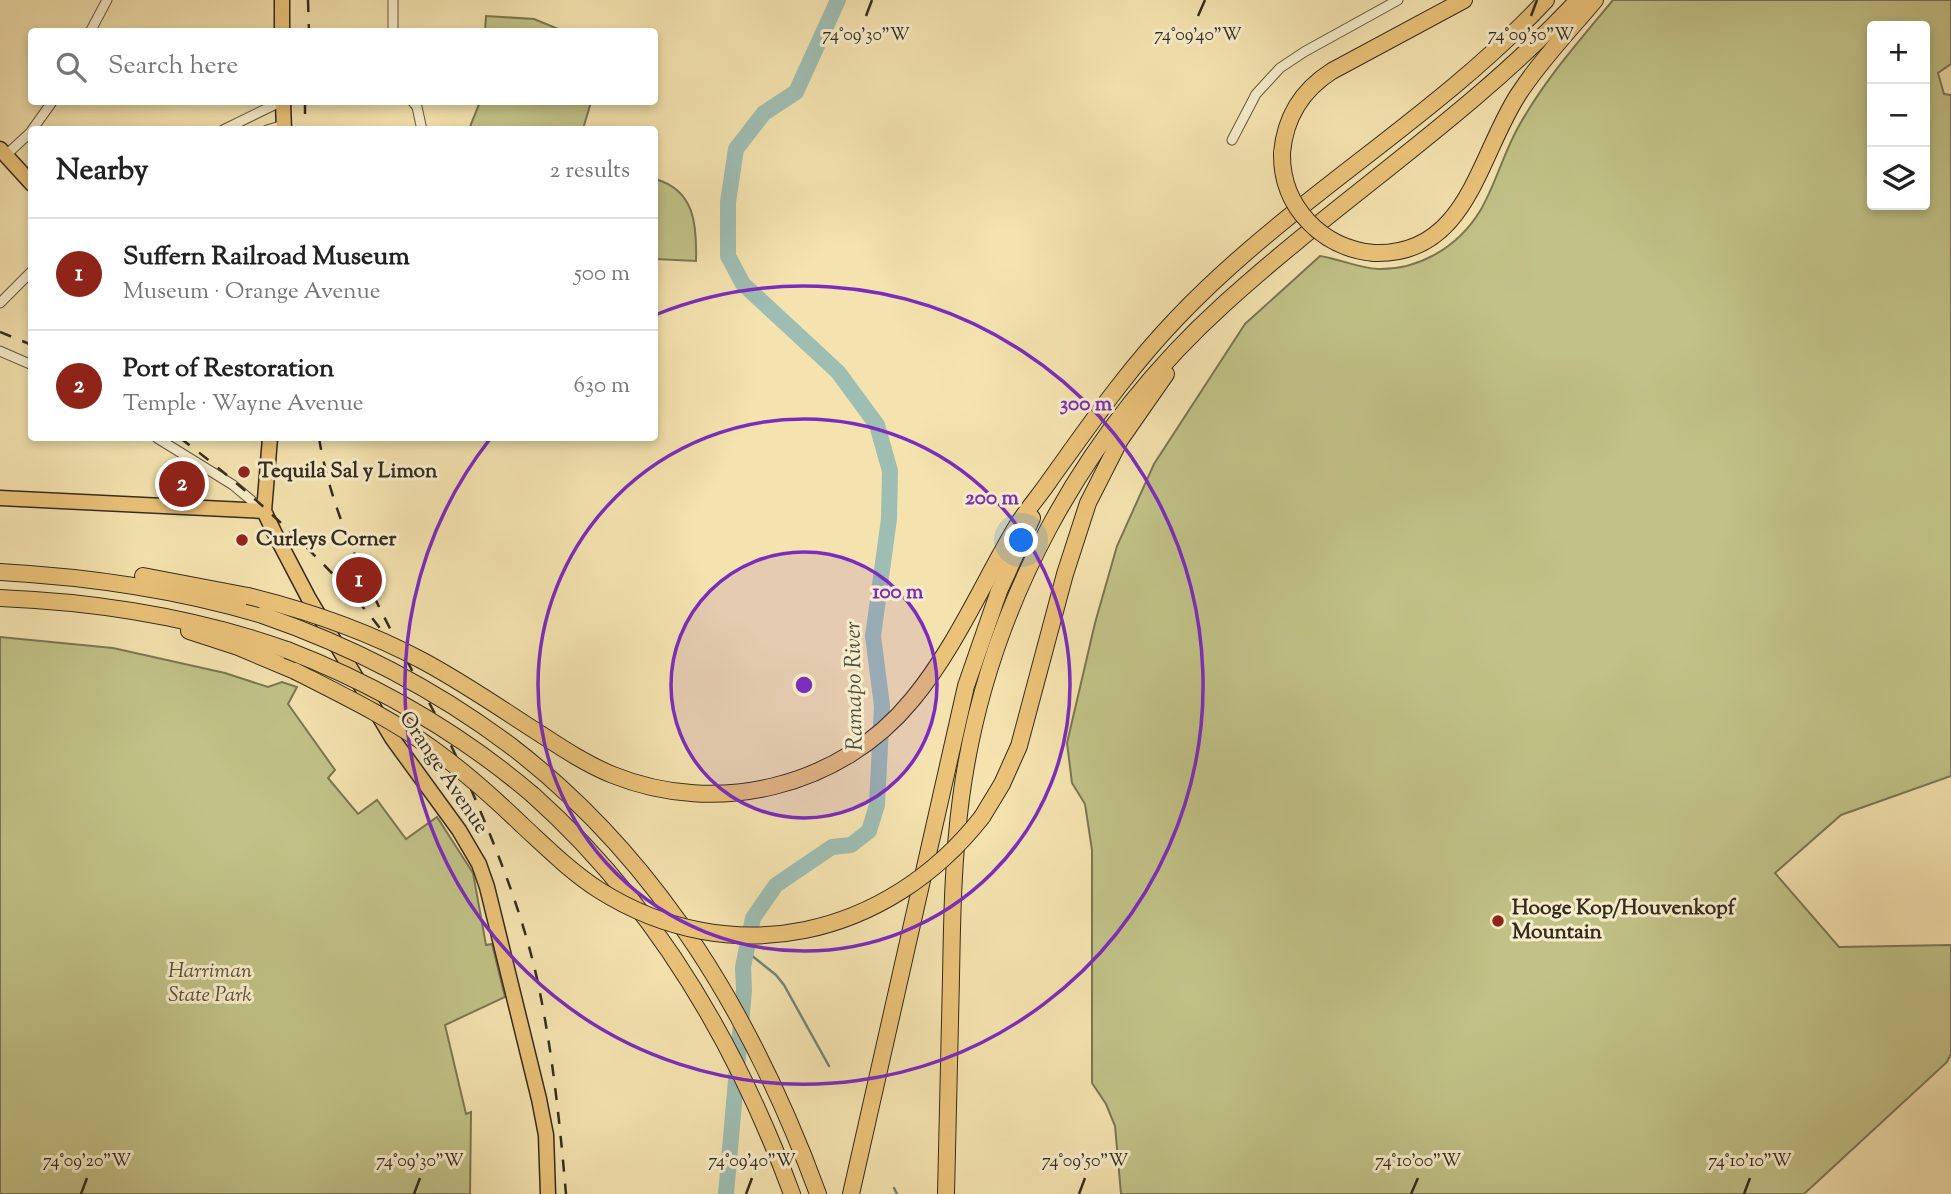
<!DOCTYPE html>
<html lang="en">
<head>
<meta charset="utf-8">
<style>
  body { margin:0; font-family:"Sorts Mill Goudy",serif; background:#f2f2f2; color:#222 }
  .controls { position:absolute; right:21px; top:21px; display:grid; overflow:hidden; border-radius:7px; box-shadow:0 4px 10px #0003 }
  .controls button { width:63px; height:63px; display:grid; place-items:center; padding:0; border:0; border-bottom:2px solid #e0e0e0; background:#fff; color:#222; font:35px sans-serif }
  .you { position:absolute; left:1022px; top:541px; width:24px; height:24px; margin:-18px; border:5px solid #fff; border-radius:50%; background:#1a73e8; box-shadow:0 0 0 10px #1a73e833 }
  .badge { display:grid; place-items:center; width:46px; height:46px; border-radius:50%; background:#8f2418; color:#fff; font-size:23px; font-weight:700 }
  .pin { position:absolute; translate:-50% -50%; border:4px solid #fff; box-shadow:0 2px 7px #0006 }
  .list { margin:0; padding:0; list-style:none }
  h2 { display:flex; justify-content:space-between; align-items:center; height:91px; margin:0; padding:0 28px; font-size:30px }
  h2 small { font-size:23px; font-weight:400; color:#767676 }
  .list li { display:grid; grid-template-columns:46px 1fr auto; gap:21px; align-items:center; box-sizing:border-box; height:112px; padding:0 28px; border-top:2px solid #e0e0e0 }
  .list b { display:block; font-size:26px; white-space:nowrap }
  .list p { margin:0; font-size:23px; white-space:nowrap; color:#767676 }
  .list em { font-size:23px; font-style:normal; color:#767676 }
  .icon { flex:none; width:38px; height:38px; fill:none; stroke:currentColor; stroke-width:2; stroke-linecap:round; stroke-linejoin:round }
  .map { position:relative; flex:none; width:1951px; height:1194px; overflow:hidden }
  .search { position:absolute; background:#fff; box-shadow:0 4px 10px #0003; left:28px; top:28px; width:630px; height:77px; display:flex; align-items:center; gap:18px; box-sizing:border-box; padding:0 24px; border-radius:7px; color:#767676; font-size:26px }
  .panel { position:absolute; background:#fff; box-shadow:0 4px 10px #0003; left:28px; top:126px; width:630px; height:315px; border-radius:7px }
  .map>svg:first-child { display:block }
  .green { fill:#c1c287; stroke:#7a7654; stroke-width:2; fill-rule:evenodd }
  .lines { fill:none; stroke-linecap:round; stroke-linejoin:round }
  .stream { stroke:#738379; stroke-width:2.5 }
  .river { stroke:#9ebdb3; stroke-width:16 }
  .minor-casing { stroke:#635944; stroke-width:11 }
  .primary-casing { stroke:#332b21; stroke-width:17 }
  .motorway-casing { stroke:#332b21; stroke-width:18 }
  .minor { stroke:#f8edcb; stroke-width:9 }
  .primary { stroke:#eac278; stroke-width:14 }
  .motorway { stroke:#eac278; stroke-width:16 }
  .rail { stroke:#332b21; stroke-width:2.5; stroke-dasharray:12 12; stroke-linecap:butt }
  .motorway-bridge-casing { stroke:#332b21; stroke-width:18; stroke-linecap:butt }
  .motorway-bridge { stroke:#eac278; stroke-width:16 }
  .ticks { fill:none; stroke:#332b21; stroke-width:2.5 }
  .ring { fill:none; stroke:#7b2cbf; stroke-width:3.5 }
  .poi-dot { fill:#8f2418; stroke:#f8edcb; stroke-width:2.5 }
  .labels { text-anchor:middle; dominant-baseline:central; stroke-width:6; stroke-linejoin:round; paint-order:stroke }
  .poi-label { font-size:21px; font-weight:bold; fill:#332b21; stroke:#f8edcb; text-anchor:start }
  .street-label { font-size:21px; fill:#332b21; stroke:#f8edcb }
  .park-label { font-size:21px; font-style:italic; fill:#56513a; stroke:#f8edcb }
  .water-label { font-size:23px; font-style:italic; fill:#4e5046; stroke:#f8edcb }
  .ticks-label { font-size:18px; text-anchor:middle; fill:#332b21; stroke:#f8edcb; stroke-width:6; stroke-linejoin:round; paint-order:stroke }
  .centre { fill:#7b2cbf; stroke:#f8edcb; stroke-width:3.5 }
  .ring-label { font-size:21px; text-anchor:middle; font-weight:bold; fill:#7b2cbf; stroke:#f8edcb; stroke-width:6; stroke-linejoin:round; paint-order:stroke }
</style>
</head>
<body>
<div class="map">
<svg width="1951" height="1194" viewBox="0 0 1951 1194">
  <rect width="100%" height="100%" fill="#f4e3af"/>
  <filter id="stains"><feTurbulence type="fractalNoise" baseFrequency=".00286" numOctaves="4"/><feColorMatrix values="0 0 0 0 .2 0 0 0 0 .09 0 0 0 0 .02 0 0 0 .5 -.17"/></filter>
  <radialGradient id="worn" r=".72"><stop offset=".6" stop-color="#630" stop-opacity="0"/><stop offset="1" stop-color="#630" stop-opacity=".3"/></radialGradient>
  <g class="green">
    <path d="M 1613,0 L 1951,0 L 1951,64 L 1938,73 L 1944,94 L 1951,95 L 1951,776 L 1841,815 L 1775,873 L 1839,947 L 1951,945 L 1951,1054 L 1947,1062 L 1804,1194 L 1121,1194 L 1115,1126 L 1106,1104 L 1092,1083 L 1092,850 L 1085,804 L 1072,783 L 1067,743 L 1095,623 L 1117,546 L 1154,464 L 1245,324 L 1320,256 C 1340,259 1358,268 1378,269 C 1419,270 1458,247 1480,211 C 1496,184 1504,151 1520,124 C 1546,78 1580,40 1613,0 ZM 1872,26 L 1925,26 L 1925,205 L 1872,205 Z"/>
    <polygon points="486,16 534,19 563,31 485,31"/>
    <polygon points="480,102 591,102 583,129 469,129"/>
    <path d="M 655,179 C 695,190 697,225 696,261 L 655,259 Z"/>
    <polygon points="0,637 113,648 225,673 268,687 282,682 297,687 288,704 335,770 328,778 358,814 377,800 406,839 437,817 473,873 486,945 492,944 505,997 445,1025 466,1114 471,1112 470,1194 0,1194"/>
  </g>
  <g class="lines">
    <g class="stream">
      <polyline points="746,951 776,975 784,985 829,1066"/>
      <polyline points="894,1188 897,1194"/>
    </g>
    <polyline class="river" points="726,1194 744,990 743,967 753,918 776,885 832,847 851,845 869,831 877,805 882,706 873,636 889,519 890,471 877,425 838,372 743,284 728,256 728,202 736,149 764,113 796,92 838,0"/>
    <defs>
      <g id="minor">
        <polyline points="393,0 393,32"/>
        <polyline points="90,32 107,0"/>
        <polyline points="413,102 417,107 422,130"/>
        <polyline points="32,130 52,102"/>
        <polyline points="223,130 280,102"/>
        <polyline points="267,130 284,125"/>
        <polyline points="1232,140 1256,94 1280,68 1304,52 1398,0"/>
        <polyline points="6,155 32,131"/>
        <polyline points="0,303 32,271"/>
        <polyline points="0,351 32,365"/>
        <polyline points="157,438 233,485 264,511"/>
      </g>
      <g id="primary">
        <polyline points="282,0 282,32"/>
        <polyline points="283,102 284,130"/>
        <polyline points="0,149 32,184"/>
        <polyline points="270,438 264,511 274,532 308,597 392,738 459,830 479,864 487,887 539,1099 546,1135 548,1194"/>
        <polyline points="0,498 264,511"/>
      </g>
      <g id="motorway">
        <path d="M 1282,153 C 1285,118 1302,90 1332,71 L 1464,0"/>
        <path d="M 1374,253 C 1467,256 1478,157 1518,95 C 1540,61 1569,31 1595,0"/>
        <path d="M 0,572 C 89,577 176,589 262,615"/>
        <polyline points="143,576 248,596"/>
        <path d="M 0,598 C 98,602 194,617 287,650"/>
        <polyline points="189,631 238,647 295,671"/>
        <path d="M 542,735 C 565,750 588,765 613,775 C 717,817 841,787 912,700 C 956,647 983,582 1018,524 C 1028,508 1040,495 1050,480 C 1091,423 1129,368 1177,318 C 1289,200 1435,119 1546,0"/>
        <path d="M 511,746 C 660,860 754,1020 818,1194"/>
        <path d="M 533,795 C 654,903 736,1042 792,1194"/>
        <polyline points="982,817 1002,784 1019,746 1065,574 1088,503 1120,440 1166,374"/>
        <polyline points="851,1194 966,686 999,591 1032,518"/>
        <path d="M 946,1194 C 947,1122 949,1050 951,978 C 952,918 953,858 961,798 C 986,609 1082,433 1223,305 C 1338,200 1471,115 1578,0"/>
      </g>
    </defs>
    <use href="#minor" class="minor-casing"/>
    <use href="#primary" class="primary-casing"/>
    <use href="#motorway" class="motorway-casing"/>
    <use href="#minor" class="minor"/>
    <use href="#primary" class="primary"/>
    <use href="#motorway" class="motorway"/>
    <g class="rail">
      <polyline points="308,0 309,32"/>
      <polyline points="305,102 305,130"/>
      <polyline points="0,332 32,345"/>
      <path d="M 180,438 C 232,477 280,520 326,567 C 348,590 371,614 389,641"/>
      <path d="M 319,438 C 339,558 414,663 464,773 C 494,842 524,915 539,988 C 553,1056 560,1125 566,1194"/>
    </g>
    <defs>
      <g id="motorway-bridge">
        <path d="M 1282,153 C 1281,207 1322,248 1374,253"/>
        <path d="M 248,596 C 309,611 367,631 423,661 C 464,683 503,710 542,735"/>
        <path d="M 262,615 C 352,646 435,689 511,746"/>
        <path d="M 287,650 C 377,685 459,732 533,795"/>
        <path d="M 295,671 C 342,695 390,718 433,749 C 465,772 494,798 522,825 C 547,848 571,872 599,890 C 732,974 888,937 982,817"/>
      </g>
    </defs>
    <use href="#motorway-bridge" class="motorway-bridge-casing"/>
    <use href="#motorway-bridge" class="motorway-bridge"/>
  </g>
  <path class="ticks" d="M 866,16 L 872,0M 1198,16 L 1205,0M 1531,16 L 1537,0M 81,1194 L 87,1178M 414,1194 L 420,1178M 746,1194 L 752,1178M 1079,1194 L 1085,1178M 1411,1194 L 1418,1178M 1744,1194 L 1750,1178"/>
  <circle cx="804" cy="685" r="133" fill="#7b2cbf" fill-opacity=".12"/>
  <g class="ring">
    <circle cx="804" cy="685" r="133"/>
    <circle cx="804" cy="685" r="266"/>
    <path d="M655 315A399 399 0 1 1 490 439"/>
  </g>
  <g class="poi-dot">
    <circle cx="244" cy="472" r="7"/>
    <circle cx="242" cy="540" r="7"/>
    <circle cx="1498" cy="921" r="7"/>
  </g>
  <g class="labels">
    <g class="poi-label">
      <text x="258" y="472">Tequila Sal y Limon</text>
      <text x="256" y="540">Curleys Corner</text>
      <text x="1512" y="909">Hooge Kop/Houvenkopf<tspan x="1512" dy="24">Mountain</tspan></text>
    </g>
    <g class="street-label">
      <text transform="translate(443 773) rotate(56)">Orange Avenue</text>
    </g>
    <g class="park-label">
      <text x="210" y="972">Harriman<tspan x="210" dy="24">State Park</tspan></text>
    </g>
    <g class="water-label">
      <text transform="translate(855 686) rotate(-91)">Ramapo River</text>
    </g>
  </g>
  <g class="ticks-label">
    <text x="866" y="40">74°09'30"W</text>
    <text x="1198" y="40">74°09'40"W</text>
    <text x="1531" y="40">74°09'50"W</text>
    <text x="87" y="1166">74°09'20"W</text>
    <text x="420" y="1166">74°09'30"W</text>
    <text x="752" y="1166">74°09'40"W</text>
    <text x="1085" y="1166">74°09'50"W</text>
    <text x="1418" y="1166">74°10'00"W</text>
    <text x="1750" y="1166">74°10'10"W</text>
  </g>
  <circle cx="804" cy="685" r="10" class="centre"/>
  <g class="ring-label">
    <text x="1086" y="410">300 m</text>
    <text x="992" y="504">200 m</text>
    <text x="898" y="598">100 m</text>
  </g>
  <rect width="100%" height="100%" filter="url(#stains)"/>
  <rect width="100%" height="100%" fill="url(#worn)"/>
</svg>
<div class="controls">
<button>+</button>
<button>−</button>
<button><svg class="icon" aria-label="layers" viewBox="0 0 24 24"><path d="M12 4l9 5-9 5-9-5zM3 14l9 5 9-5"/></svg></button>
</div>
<div class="you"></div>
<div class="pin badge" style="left:359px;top:580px">1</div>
<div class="pin badge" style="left:182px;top:484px">2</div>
<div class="search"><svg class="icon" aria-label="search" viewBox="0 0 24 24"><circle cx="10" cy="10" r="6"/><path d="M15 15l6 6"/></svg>Search here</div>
<section class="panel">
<h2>Nearby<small>2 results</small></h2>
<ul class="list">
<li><span class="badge">1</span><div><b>Suffern Railroad Museum</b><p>Museum · Orange Avenue</p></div><em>500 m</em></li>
<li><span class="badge">2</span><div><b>Port of Restoration</b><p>Temple · Wayne Avenue</p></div><em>630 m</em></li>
</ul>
</section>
</div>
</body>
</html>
